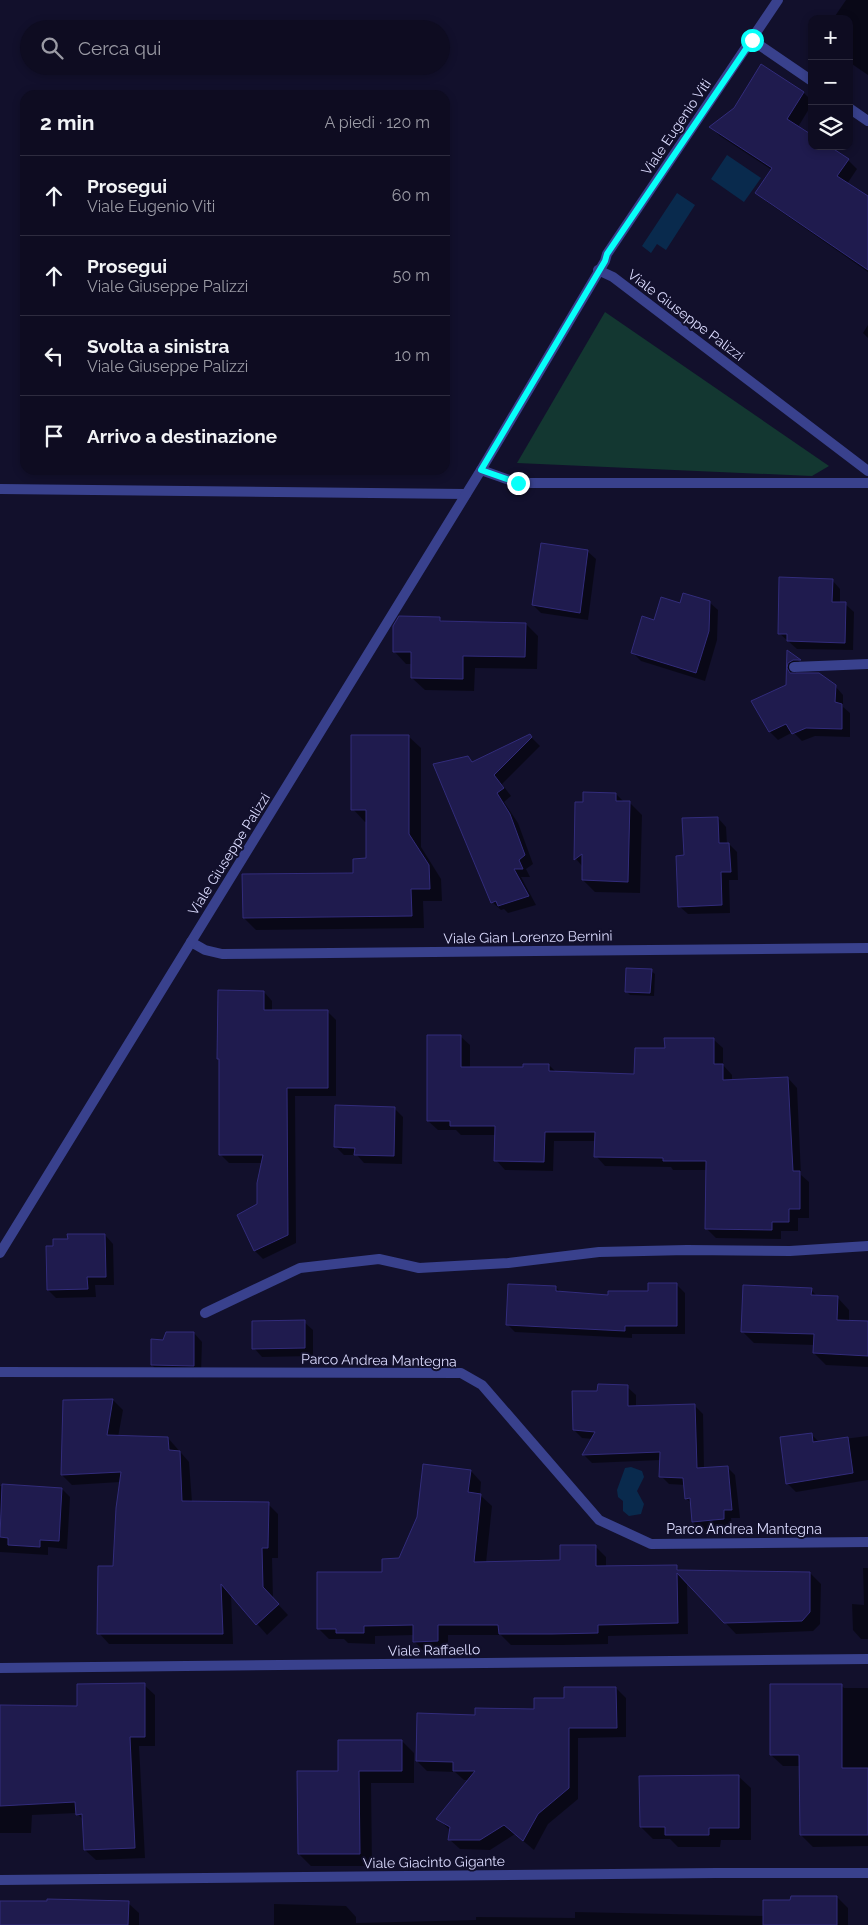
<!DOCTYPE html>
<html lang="it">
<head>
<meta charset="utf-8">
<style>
  body { margin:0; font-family:Raleway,sans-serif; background:#17152a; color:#f1f3f6 }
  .controls { position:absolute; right:15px; top:15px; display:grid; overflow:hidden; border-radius:10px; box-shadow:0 2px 8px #0003 }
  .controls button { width:45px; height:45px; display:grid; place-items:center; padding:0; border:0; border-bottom:1px solid #2e2c3f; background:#0e0c21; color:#f1f3f6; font:25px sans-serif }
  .stop { position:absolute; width:15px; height:15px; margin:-11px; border:4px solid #08fff9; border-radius:50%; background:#fff }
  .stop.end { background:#08fff9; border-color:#fff; box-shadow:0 1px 5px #0008 }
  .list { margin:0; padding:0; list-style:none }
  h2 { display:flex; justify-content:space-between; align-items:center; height:65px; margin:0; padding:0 20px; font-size:21px }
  h2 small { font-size:16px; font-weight:400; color:#9b9ba5 }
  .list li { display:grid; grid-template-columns:32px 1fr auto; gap:15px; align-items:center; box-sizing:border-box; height:80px; padding:0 20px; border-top:1px solid #2e2c3f }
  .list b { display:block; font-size:19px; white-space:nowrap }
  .list p { margin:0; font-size:16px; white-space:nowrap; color:#9b9ba5 }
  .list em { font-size:16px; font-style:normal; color:#9b9ba5 }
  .icon { flex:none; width:28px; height:28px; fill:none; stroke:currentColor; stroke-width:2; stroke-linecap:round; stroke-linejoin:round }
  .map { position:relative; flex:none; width:868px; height:1925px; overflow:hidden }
  .search { position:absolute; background:#0e0c21; box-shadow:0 2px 8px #0003; left:20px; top:20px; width:430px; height:55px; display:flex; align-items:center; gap:12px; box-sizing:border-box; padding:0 18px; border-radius:28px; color:#9b9ba5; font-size:19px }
  .panel { position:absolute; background:#0e0c21; box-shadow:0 2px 8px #0003; left:20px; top:90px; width:430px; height:385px; border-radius:15px }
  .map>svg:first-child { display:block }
  .green { fill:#133731 }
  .water { fill:#092a4d }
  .shadow { fill:#0007; fill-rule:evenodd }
  .building { fill:#1f1b4e; stroke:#322c7b }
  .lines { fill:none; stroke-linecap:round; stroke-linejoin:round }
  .street { stroke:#39418d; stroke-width:10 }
  .route { stroke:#08fff9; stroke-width:6 }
  .labels { text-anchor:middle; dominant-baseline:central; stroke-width:4; stroke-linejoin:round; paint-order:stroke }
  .street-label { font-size:14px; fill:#dcdcff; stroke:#12102c }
</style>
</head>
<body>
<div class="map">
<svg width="868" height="1925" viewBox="0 0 868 1925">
  <rect width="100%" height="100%" fill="#12102c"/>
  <polygon class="green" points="605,312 829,466 812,476 517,463"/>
  <g class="water">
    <polygon points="727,155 761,178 744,202 711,179"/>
    <polygon points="677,193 695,205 666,250 657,244 651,253 642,246"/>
    <polygon points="631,1467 642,1471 644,1477 637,1491 644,1504 641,1514 629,1516 623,1511 623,1501 618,1497 617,1490 625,1468"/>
  </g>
  <g class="shadow">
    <polygon points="846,0 868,0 868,75 849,62 849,19 833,19"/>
    <polygon points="762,66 804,93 812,101 812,104 798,127 812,146 848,160 857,169 847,184 868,198 868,272 767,202 757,192 772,170 720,136 711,127 735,108"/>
    <polygon points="868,325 868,338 863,333"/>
    <polygon points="587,551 596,559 588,620 541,613 533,605"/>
    <polygon points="832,580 840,589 840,603 845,604 854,612 853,650 797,649 779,633"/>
    <polygon points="709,602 718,610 717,640 705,681 641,661 633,653 655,622 681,604"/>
    <polygon points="439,618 443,622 526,624 538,636 537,669 475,668 474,691 425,690 412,678 413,664 406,664 394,651"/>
    <polygon points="788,652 807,668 796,672 796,674 835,686 843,695 843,707 850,713 850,737 815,736 802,741 793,732 778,740 770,732 788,685"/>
    <polygon points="408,736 421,748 421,847 441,879 442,901 423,901 424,928 256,930 244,918 354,874 368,860 368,821 365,822 353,809"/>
    <polygon points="530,736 540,746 502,784 511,796 504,802 518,823 533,864 526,869 530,877 521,877 536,905 508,913 504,909 501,910 492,902 468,758 473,763"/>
    <polygon points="616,794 624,802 630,803 642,815 640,893 595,892 583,880 583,867 576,859 577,803 584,803"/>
    <polygon points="718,818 726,827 727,844 729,844 737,852 738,880 729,880 730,913 688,914 679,906"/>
    <polygon points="651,971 655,974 654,996 630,995 626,991"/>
    <polygon points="264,992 272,1001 272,1012 328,1012 336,1020 336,1096 295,1096 296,1243 263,1259 255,1251 263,1163 229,1163 221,1155"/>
    <polygon points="460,1036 470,1045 470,1069 524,1069 549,1065 556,1072 636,1075 666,1049 713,1039 723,1048 723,1065 732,1075 732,1081 788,1078 797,1088 801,1175 809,1182 809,1218 798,1218 798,1231 781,1231 781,1239 716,1238 707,1229 707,1170 673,1170 671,1167 605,1166 596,1156 596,1141 554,1141 553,1171 505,1170 496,1160 496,1135 461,1135 456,1130 438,1130 428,1121"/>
    <path d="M 394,1108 L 403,1117 L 402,1164 L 364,1163 L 357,1155 L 344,1155 L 335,1146 ZM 342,1146 L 361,1147 L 361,1149 L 342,1149 Z"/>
    <polygon points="105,1235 113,1244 114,1285 95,1285 96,1297 56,1298 48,1290 54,1247 69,1240"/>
    <polygon points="676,1284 685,1293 685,1334 632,1334 632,1338 515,1332 507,1324 556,1287 561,1293 609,1296 650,1292"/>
    <polygon points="811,1290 818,1297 837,1297 849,1310 849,1321 868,1322 868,1367 826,1365 814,1353 814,1345 754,1343 742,1331"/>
    <polygon points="304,1322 313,1330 313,1356 262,1357 254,1348"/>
    <polygon points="194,1333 202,1342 201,1373 160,1373 152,1365 163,1341"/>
    <polygon points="627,1387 636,1395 636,1407 694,1405 703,1414 704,1469 727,1467 735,1475 740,1518 731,1518 732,1527 701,1530 693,1522 691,1503 686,1498 685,1485 669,1484 661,1476 661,1460 592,1463 584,1455 593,1439 582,1438 574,1430 598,1392"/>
    <polygon points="113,1400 123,1410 118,1437 168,1438 189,1462 192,1502 268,1504 278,1514 278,1558 272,1558 273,1599 288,1615 267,1635 231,1594 233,1644 109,1644 99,1633 114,1568 120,1482 72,1485 62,1475 64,1401"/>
    <polygon points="811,1434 819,1442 868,1436 868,1480 796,1492 787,1483"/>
    <polygon points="471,1471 481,1482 480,1495 492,1506 486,1563 561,1561 595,1546 606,1557 606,1567 676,1567 681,1571 810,1573 821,1584 820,1624 813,1631 736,1634 687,1582 688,1634 608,1636 608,1644 563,1645 511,1645 501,1635 448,1635 448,1652 425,1652 414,1641 414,1635 375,1636 375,1644 348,1643 344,1639 329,1639 318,1628 400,1560"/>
    <polygon points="0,1486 62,1489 70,1497 67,1549 48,1547 48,1555 0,1552"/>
    <polygon points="863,1568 868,1568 868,1639 861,1639 853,1630 852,1604 864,1605"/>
    <polygon points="144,1685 155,1695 155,1746 139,1746 145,1858 96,1860 85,1850 84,1821 77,1813 32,1815 31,1833 0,1833 0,1706 78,1707"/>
    <polygon points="841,1685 844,1688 868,1688 868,1846 813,1847 801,1835 800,1766 783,1766 771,1755"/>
    <polygon points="616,1688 626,1698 626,1737 578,1738 578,1799 548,1824 534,1850 515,1834 490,1850 460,1849 450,1840 451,1831 438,1819 469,1780 464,1780 455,1772 427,1771 417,1761 476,1716 535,1710 566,1699"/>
    <polygon points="402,1741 414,1753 414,1783 371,1783 372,1866 311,1866 299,1854 339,1772"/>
    <polygon points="738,1776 751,1788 751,1840 721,1840 720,1847 678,1847 670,1839 653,1839 641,1827"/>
    <polygon points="837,1897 848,1908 848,1925 274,1925 274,1904 346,1906 356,1917 356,1923 476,1920 476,1917 575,1918 575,1912 764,1916"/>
    <polygon points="0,1902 128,1903 139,1913 139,1925 0,1925"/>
  </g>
  <g class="building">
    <polygon points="761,64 804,92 787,119 812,135 812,146 829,146 849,159 837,176 868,196 868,270 755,193 772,168 709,127 734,108"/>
    <polygon points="541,543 588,550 580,613 532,605"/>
    <polygon points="779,577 833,579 832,602 846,602 845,643 787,641 787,634 778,634"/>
    <polygon points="683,593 710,601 709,631 696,673 631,653 642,616 654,620 661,597 680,603"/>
    <polygon points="399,616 440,617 440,621 526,623 525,657 463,656 463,679 411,678 411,652 393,652 393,626"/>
    <polygon points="787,650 801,660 793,660 788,663 787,668 790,673 819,673 836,685 835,702 842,704 842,729 806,728 792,734 786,724 769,732 751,701 786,685"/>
    <polygon points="530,734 532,737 494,775 504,788 497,793 510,814 525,855 519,860 523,869 514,869 529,896 498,906 496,901 491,903 433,764 468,756 472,762"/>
    <polygon points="351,735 409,735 409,834 429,865 430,889 411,889 412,916 243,918 242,874 353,873 353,859 366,858 366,810 351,810"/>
    <polygon points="583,792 616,793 616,801 630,801 628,882 582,880 582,854 574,860 575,802 583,802"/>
    <polygon points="718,817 719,843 729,843 731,872 721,872 722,905 678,907 676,856 684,855 682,818"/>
    <polygon points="626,968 652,969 650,993 625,992"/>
    <polygon points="218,990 264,991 264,1010 328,1010 328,1088 287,1088 288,1235 254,1251 237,1215 257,1204 257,1183 263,1155 219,1155 219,1059 217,1059"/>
    <polygon points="427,1035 461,1035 461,1067 523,1067 523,1064 549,1064 549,1071 634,1074 635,1048 665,1048 664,1038 714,1038 714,1064 723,1064 723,1080 788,1077 793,1171 800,1171 800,1209 789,1209 789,1222 772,1222 772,1230 705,1229 706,1161 663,1161 663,1158 594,1157 595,1132 545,1132 544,1162 494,1161 495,1126 450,1126 450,1121 427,1121"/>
    <polygon points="335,1105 395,1107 394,1156 354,1155 355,1148 334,1147"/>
    <polygon points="67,1234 105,1234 106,1277 87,1277 88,1289 47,1290 46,1246 53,1246 53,1239 68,1239"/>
    <polygon points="648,1283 677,1283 677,1326 625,1326 625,1331 506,1325 508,1284 556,1286 556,1291 608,1295 608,1291 648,1291"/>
    <polygon points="743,1285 812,1288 811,1295 838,1296 837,1320 868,1321 868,1356 813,1353 814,1334 741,1332"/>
    <polygon points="305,1320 305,1348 252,1349 252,1321"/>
    <polygon points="166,1332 194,1332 194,1366 151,1365 151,1339 163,1340"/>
    <polygon points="598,1384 628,1385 628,1406 695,1404 697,1468 728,1466 732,1510 724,1510 724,1519 692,1522 690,1498 685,1499 683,1478 659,1477 660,1452 582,1455 595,1432 573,1430 572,1391 597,1391"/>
    <polygon points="113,1399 107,1435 168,1437 169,1450 180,1451 182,1501 269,1502 268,1548 262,1548 263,1587 279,1604 256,1625 221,1584 223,1634 97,1634 98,1566 113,1566 116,1508 121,1472 61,1475 63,1400"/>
    <polygon points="812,1433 813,1442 848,1437 853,1473 786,1484 780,1437"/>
    <polygon points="423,1464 471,1470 468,1492 481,1494 474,1562 560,1560 560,1545 596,1545 596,1566 677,1565 677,1570 810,1572 810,1612 802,1621 724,1623 677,1573 678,1623 598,1625 598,1633 552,1634 499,1634 498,1625 438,1625 438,1641 413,1642 413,1625 364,1626 364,1633 336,1633 336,1629 317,1629 317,1572 382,1572 382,1559 399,1558 417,1517"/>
    <polygon points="2,1484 62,1488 59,1541 40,1540 40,1547 8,1545 8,1538 0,1537"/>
    <polygon points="145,1683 145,1737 130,1737 135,1848 84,1850 82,1814 76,1815 75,1802 0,1806 0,1705 77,1706 77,1684"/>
    <polygon points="770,1684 842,1684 842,1768 868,1768 868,1835 800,1835 799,1755 770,1755"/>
    <polygon points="564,1687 616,1687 617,1728 569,1728 569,1788 538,1814 523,1841 504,1825 480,1840 448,1840 450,1827 436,1819 475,1771 453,1771 453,1762 416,1761 417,1713 475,1715 475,1708 534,1709 534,1698 564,1698"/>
    <polygon points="338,1740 402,1740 402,1771 359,1771 360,1854 298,1854 297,1771 338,1771"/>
    <polygon points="739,1775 739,1828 709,1828 709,1835 665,1835 665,1827 640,1827 639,1776"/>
    <polygon points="791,1896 837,1896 837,1925 763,1925 763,1900 790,1900"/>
    <polygon points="47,1899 129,1901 128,1925 0,1925 0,1901 47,1901"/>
  </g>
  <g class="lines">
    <g class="street">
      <polyline points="752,40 812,81"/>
      <polyline points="849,108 868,121"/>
      <polyline points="598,270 613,277 868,471"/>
      <polyline points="481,470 518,483 868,483"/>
      <polyline points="0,489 466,494"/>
      <polyline points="794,667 868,664"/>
      <polyline points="191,942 205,950 222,954 868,948"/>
      <polyline points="0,1253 481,470 605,261 607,254 778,0"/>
      <polyline points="205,1313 300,1268 379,1259 419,1268 508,1263 599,1252 687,1250 790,1251 868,1246"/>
      <polyline points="0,1372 461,1373 482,1385 599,1520 651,1544 868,1542"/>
      <polyline points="0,1668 868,1659"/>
      <polyline points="0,1880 716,1873 868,1873"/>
    </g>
  </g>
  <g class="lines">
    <polyline class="route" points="518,483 481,470 605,261 607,254 752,40"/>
  </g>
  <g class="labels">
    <g class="street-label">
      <text transform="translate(676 127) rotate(-56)">Viale Eugenio Viti</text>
      <text transform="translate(686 315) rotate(37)">Viale Giuseppe Palizzi</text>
      <text transform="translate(229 854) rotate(-58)">Viale Giuseppe Palizzi</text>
      <text transform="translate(528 937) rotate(-1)">Viale Gian Lorenzo Bernini</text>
      <text transform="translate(379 1360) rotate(1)">Parco Andrea Mantegna</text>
      <text x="744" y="1529">Parco Andrea Mantegna</text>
      <text transform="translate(434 1650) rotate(-1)">Viale Raffaello</text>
      <text transform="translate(434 1862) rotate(-1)">Viale Giacinto Gigante</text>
    </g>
  </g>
</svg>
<div class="controls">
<button>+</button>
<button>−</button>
<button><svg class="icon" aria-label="layers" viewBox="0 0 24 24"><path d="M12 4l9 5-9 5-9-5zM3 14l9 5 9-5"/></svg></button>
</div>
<div class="stop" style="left:752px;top:40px"></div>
<div class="stop end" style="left:518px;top:483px"></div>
<div class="search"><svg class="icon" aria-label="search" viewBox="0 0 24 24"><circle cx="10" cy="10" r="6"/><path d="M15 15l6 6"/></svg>Cerca qui</div>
<section class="panel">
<h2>2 min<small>A piedi · 120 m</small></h2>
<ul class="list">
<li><svg class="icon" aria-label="ahead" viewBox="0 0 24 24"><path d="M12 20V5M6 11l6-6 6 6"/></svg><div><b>Prosegui</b><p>Viale Eugenio Viti</p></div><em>60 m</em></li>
<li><svg class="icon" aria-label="ahead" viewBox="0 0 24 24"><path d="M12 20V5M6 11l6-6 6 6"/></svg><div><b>Prosegui</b><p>Viale Giuseppe Palizzi</p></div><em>50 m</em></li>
<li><svg class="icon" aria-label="left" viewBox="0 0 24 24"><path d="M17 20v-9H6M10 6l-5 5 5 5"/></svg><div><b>Svolta a sinistra</b><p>Viale Giuseppe Palizzi</p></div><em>10 m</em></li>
<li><svg class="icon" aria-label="arrive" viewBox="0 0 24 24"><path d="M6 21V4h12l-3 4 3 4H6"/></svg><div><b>Arrivo a destinazione</b></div></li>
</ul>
</section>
</div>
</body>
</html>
